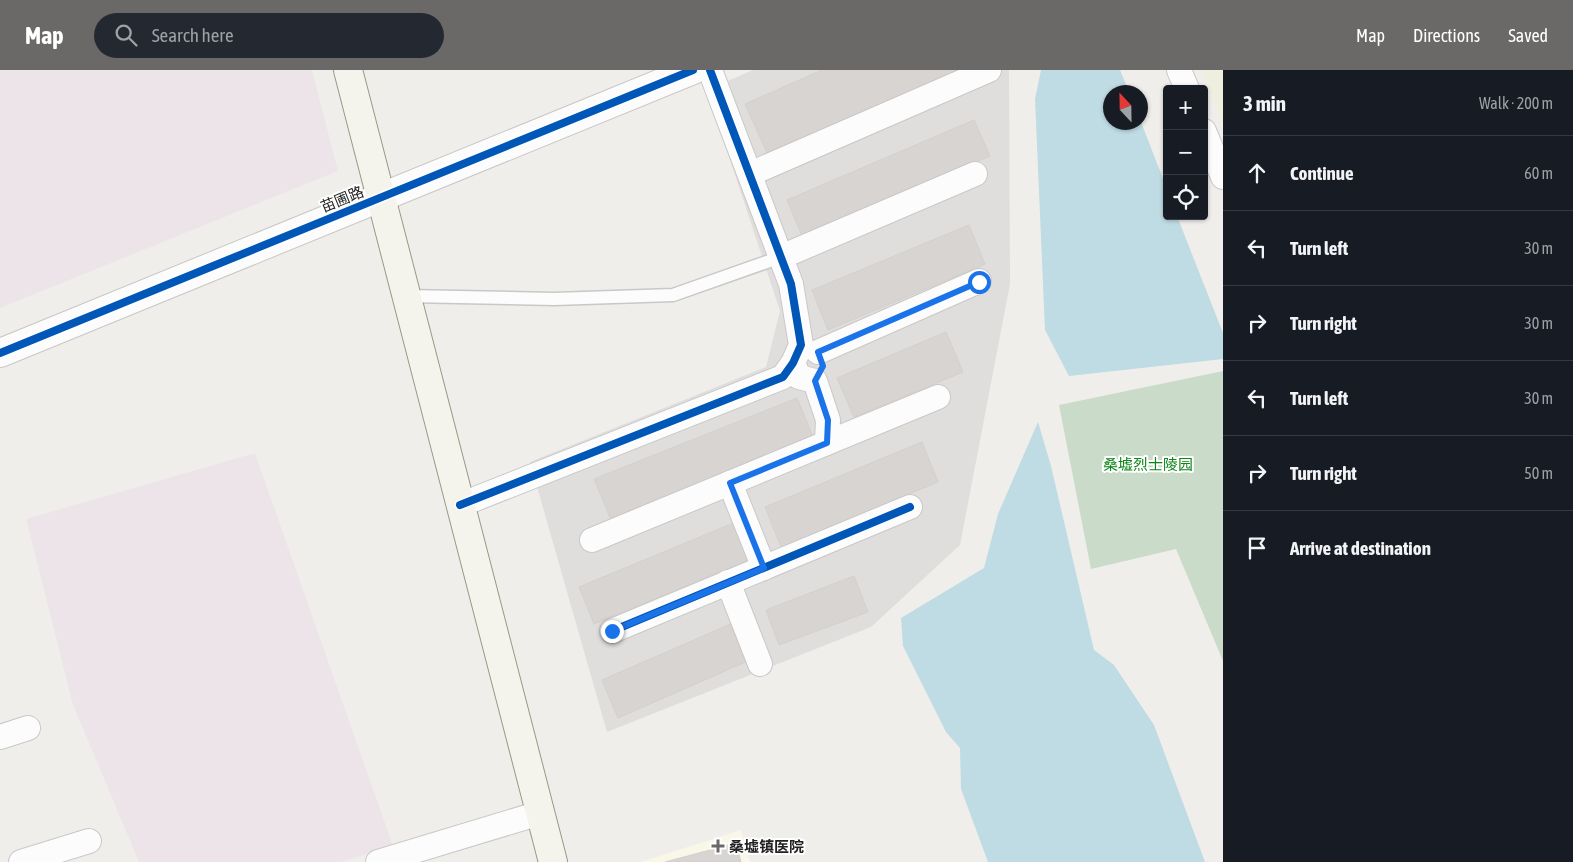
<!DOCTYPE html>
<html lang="en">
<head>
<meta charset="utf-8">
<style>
  body { margin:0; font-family:"Asap Condensed","Noto Sans SC",sans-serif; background:#242831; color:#f1f3f6 }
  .controls { position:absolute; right:15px; top:15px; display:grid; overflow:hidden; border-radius:5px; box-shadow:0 1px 4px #0004 }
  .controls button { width:45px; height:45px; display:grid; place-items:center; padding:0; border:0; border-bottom:1px solid #363941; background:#171b24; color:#f1f3f6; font:25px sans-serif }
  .compass { position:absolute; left:1103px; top:15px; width:45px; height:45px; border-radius:50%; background:#171b24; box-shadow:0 1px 4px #0004; rotate:338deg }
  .stop { position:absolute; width:15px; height:15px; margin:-11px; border:4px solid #1a73e8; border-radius:50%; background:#fff }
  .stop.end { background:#1a73e8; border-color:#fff; box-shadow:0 1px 5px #0008 }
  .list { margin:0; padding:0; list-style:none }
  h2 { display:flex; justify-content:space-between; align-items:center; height:65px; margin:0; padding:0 20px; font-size:21px }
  h2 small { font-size:16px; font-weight:400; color:#9ea1a6 }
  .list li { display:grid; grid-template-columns:32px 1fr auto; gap:15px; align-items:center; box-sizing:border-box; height:75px; padding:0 20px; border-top:1px solid #363941 }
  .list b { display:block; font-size:19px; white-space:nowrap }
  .list em { font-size:16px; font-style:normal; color:#9ea1a6 }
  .icon { flex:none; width:28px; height:28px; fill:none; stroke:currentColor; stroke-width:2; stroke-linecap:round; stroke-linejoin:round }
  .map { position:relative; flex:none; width:1223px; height:792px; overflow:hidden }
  header { display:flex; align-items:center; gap:30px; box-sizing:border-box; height:70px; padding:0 25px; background:#6a6968; color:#fff }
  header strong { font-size:24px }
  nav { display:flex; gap:28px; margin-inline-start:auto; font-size:18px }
  .search { width:350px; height:45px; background:#242831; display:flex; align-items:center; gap:12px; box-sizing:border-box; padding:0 18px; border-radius:28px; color:#9ea1a6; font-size:19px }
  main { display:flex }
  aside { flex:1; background:#171b24 }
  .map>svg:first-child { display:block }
  .residential { fill:#dfdedc }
  .industrial { fill:#ede4e9 }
  .education { fill:#f8f7e8 }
  .farmland { fill:#efefdf }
  .cemetery { fill:#cadbca }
  .water { fill:#bfdbe3 }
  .building { fill:#d7d4d2; stroke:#d3d0cc }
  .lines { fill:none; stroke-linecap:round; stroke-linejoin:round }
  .service-casing { stroke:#c9c8c7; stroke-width:15 }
  .minor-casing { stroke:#c9c8c7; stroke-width:26 }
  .tertiary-casing { stroke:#c9c8c7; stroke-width:30 }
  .secondary-casing { stroke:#999a82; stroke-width:30 }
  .service { stroke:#fdfcfc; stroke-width:12 }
  .minor { stroke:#fdfcfc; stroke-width:24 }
  .tertiary { stroke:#fdfcfc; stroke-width:28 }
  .secondary { stroke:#f4f4ed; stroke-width:28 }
  .cycleway-casing { stroke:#fff; stroke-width:11 }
  .cycleway { stroke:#0057b8; stroke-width:8 }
  .route { stroke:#1a73e8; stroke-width:6 }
  .poi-dot { fill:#6a6968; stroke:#fff; stroke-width:2 }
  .labels { text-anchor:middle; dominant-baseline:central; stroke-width:4; stroke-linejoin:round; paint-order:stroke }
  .street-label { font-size:15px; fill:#222; stroke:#fff }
  .park-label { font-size:15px; fill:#0c8416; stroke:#fff }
  .poi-label { font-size:15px; font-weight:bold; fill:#222; stroke:#fff; text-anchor:start }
</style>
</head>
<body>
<header>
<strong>Map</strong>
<div class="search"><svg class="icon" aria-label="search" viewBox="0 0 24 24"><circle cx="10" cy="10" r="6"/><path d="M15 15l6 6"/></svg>Search here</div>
<nav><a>Map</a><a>Directions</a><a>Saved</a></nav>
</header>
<main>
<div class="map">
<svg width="1223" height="792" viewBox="0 0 1223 792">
  <rect width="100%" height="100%" fill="#f0eeeb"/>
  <polygon class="residential" points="753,0 1009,0 1010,214 960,475 871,557 607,662 530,392 766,297 780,241 707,20"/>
  <g class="industrial">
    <polygon points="0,0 312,0 338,101 0,238"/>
    <polygon points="255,383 393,776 342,792 139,792 73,635 26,449"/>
  </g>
  <polygon class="education" points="741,760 750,792 641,792"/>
  <polygon class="farmland" points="1201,0 1223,0 1223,54"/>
  <polygon class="cemetery" points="1223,301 1223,591 1176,479 1091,499 1059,335"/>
  <g class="water">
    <polygon points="1041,0 1120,0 1129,22 1110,22 1110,52 1141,52 1167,119 1167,146 1177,146 1223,263 1223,289 1069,306 1045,260 1035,29"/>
    <polygon points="1038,352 1051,396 1094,580 1114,595 1154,655 1205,792 988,792 961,719 960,678 946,662 903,576 901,548 984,498 998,444"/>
  </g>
  <g class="building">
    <polygon points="822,0 963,0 768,85 745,34"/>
    <polygon points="974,50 990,86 802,166 787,130"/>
    <polygon points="969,155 985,194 828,260 812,220"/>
    <polygon points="946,262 963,302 854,347 837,308"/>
    <polygon points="797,328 814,369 611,450 594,409"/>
    <polygon points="922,372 938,412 781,477 765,437"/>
    <polygon points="736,452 751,489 594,554 579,517"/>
    <polygon points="854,506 868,542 779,575 766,540"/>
    <polygon points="733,553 750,590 618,648 602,610"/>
    <polygon points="736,773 741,792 665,792"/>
  </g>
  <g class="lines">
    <defs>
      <polyline id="service" points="406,226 554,229 673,225 781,187"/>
      <g id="minor">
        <polyline points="1179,0 1187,19"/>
        <polyline points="1204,61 1223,107"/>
        <polyline points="750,104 989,0"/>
        <polyline points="781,187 975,104"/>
        <polyline points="818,282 979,211"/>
        <polyline points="793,293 799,307 815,311 828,350 827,373"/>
        <polyline points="730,413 764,498"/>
        <polyline points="460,435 783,307 793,293 801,275 791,214 710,0"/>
        <polyline points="592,470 938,327"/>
        <polyline points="728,512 760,594"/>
        <polyline points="612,561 910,437"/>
        <polyline points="0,667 28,658"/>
        <polyline points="21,792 89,771"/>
        <polyline points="378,792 540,743"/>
      </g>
      <polyline id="tertiary" points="0,283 693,0"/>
      <polyline id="secondary" points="348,0 553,792"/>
    </defs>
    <use href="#service" class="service-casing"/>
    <use href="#minor" class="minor-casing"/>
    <use href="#tertiary" class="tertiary-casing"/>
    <use href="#secondary" class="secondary-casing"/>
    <use href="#service" class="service"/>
    <use href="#minor" class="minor"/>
    <use href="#tertiary" class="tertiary"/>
    <use href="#secondary" class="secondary"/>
    <defs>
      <g id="cycleway">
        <polyline points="0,283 693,0"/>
        <polyline points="460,435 783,307 793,293 801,275 791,214 710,0"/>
        <polyline points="612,561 910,437"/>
      </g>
    </defs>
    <use href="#cycleway" class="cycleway-casing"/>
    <use href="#cycleway" class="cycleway"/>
  </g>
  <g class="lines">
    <polyline class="route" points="612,561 764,498 730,413 827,373 828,350 815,311 823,296 818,282 979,212"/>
  </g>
  <path class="poi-dot" d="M715.5 768.5h5v5h5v5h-5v5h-5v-5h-5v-5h5z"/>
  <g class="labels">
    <g class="street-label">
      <text transform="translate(342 129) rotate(-22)">苗圃路</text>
    </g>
    <g class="park-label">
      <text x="1148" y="394">桑墟烈士陵园</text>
    </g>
    <g class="poi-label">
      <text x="729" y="776">桑墟镇医院</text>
    </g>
  </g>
</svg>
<div class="controls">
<button>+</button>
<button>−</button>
<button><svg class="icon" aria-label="locate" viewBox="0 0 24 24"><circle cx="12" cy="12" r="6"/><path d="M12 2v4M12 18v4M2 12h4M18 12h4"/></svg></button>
</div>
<svg class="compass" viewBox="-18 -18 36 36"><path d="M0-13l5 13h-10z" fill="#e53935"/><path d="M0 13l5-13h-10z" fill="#9ea1a6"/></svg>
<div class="stop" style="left:979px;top:212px"></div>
<div class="stop end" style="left:612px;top:561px"></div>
</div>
<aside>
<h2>3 min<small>Walk · 200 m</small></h2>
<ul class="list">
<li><svg class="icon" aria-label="ahead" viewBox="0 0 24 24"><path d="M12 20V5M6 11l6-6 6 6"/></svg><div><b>Continue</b></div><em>60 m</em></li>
<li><svg class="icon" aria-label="left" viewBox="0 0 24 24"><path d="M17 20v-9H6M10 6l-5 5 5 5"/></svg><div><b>Turn left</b></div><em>30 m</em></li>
<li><svg class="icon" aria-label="right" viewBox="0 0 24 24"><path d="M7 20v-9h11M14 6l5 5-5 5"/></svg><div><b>Turn right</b></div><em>30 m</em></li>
<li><svg class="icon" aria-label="left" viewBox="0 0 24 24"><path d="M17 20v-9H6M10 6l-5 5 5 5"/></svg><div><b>Turn left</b></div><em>30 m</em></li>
<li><svg class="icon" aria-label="right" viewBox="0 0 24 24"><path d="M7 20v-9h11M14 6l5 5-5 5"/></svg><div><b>Turn right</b></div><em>50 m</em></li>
<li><svg class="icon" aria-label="arrive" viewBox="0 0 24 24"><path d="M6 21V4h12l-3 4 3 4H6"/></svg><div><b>Arrive at destination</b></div></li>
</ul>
</aside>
</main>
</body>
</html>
